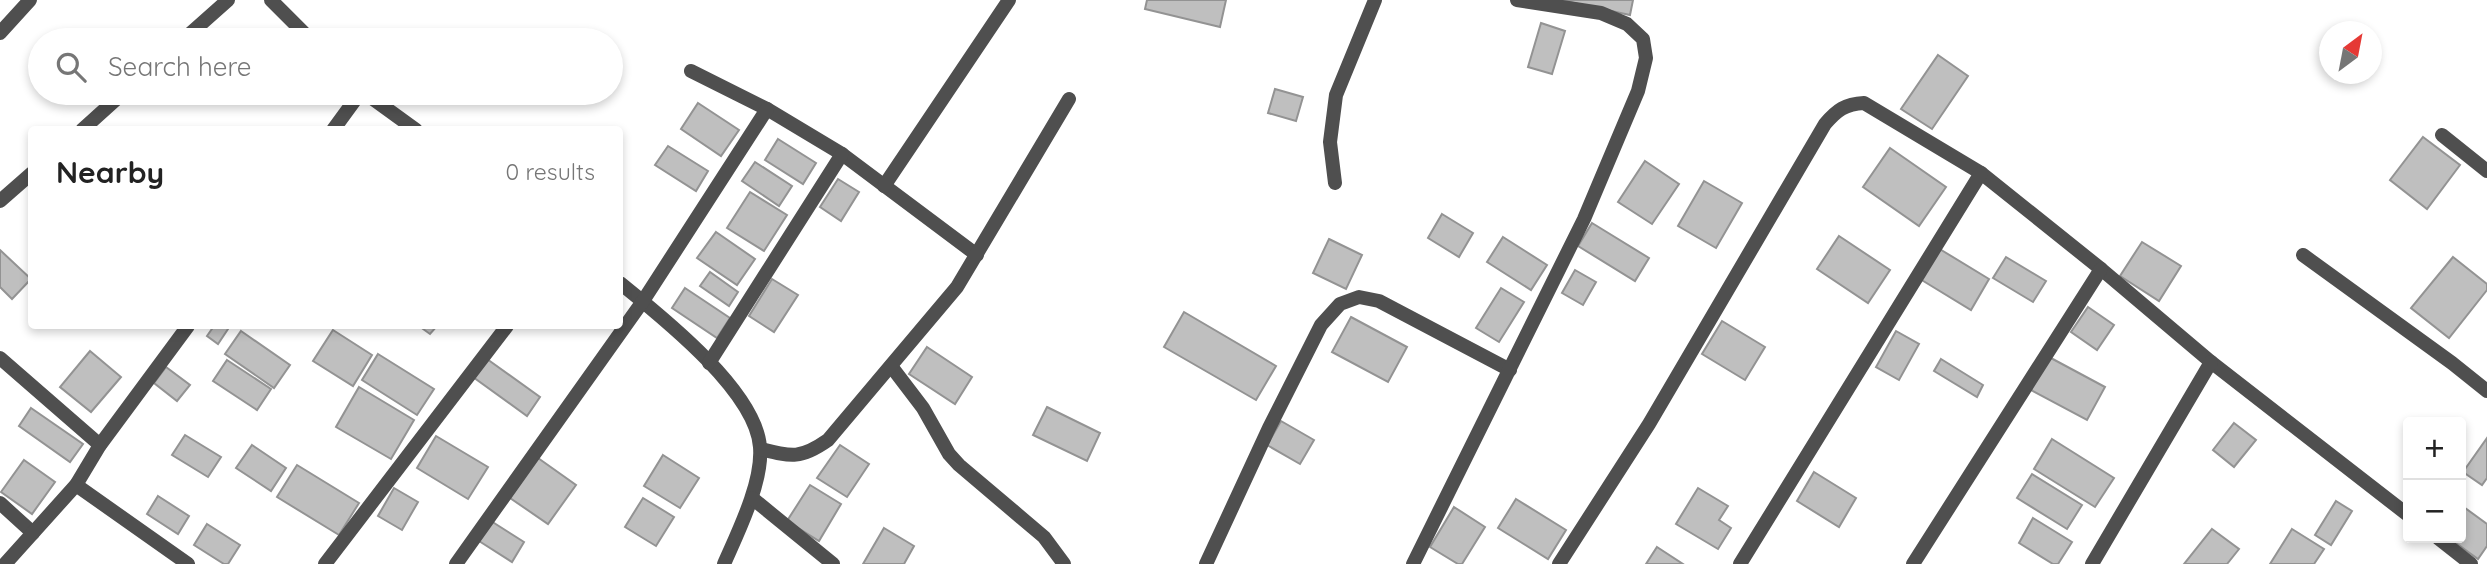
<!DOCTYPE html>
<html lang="en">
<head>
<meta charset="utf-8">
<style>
  body { margin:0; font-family:Quicksand,sans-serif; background:#f2f2f2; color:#222 }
  .controls { position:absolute; right:21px; bottom:21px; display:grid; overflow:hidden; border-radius:7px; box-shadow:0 4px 10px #0003 }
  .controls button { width:63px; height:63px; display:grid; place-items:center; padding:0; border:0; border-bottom:2px solid #e0e0e0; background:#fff; color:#222; font:35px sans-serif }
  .compass { position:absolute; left:2319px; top:21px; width:63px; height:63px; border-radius:50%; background:#fff; box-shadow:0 4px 10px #0003; rotate:32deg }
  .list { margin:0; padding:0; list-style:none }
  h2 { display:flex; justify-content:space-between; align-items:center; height:91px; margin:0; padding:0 28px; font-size:30px }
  h2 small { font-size:23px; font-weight:400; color:#767676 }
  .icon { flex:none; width:38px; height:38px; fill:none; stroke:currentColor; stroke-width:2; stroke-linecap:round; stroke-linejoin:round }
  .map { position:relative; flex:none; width:2487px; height:564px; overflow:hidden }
  .search { position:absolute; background:#fff; box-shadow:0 4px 10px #0003; left:28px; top:28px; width:595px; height:77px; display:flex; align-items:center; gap:18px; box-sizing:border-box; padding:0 24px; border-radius:38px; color:#767676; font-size:26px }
  .panel { position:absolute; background:#fff; box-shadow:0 4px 10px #0003; left:28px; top:126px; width:595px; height:203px; border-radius:7px }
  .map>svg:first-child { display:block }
  .building { fill:#bfbfbf; stroke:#939393; stroke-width:2 }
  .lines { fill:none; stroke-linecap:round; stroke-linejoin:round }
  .street { stroke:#4f4f4f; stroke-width:14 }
</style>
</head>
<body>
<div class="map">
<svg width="2487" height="564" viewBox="0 0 2487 564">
  <rect width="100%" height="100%" fill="#fff"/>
  <g class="building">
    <polygon points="1147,0 1226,0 1220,27 1145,9"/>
    <polygon points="1560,0 1633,0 1630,15"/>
    <polygon points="1541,23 1565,31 1552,74 1528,67"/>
    <polygon points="1938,55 1968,76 1932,129 1901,109"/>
    <polygon points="1275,89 1303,97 1296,121 1268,113"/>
    <polygon points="698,103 739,130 721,156 681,129"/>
    <polygon points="2423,137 2460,165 2427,209 2390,180"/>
    <polygon points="778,139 816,163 803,184 765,160"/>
    <polygon points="668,146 708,171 696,191 655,165"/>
    <polygon points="1890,148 1946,187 1919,226 1863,187"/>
    <polygon points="1645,161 1679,184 1652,224 1618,202"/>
    <polygon points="755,162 792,186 779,206 742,181"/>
    <polygon points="838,179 859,192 841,221 820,207"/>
    <polygon points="1704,181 1742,203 1716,248 1678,226"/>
    <polygon points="750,192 787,215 764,251 727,228"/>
    <polygon points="1442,214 1473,233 1459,257 1428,238"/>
    <polygon points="1592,223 1649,258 1635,281 1578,246"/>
    <polygon points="716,232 755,259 737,285 697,258"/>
    <polygon points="1839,236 1890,270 1868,303 1817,269"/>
    <polygon points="1503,237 1547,265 1531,290 1487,262"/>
    <polygon points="1329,239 1362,255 1346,289 1313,273"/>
    <polygon points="2142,242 2181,266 2159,301 2120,276"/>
    <polygon points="1938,248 1989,279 1971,310 1920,279"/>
    <polygon points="0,250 31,279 12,299 0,287"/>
    <polygon points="2006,257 2046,281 2033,302 1993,278"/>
    <polygon points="2453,257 2487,284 2487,290 2449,338 2411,308"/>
    <polygon points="1575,270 1596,282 1583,305 1562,293"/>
    <polygon points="710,272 738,292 729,306 700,286"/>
    <polygon points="772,279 798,295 774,332 749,316"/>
    <polygon points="685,288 730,318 717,338 672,308"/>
    <polygon points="1501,288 1524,302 1499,342 1476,328"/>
    <polygon points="2088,307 2114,325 2097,350 2071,332"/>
    <polygon points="1184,312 1276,366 1256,400 1164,347"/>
    <polygon points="1351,317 1407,347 1388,382 1332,352"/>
    <polygon points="1722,321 1765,347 1745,380 1702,354"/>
    <polygon points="214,326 230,326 218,344 207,336"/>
    <polygon points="419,326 437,326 430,334"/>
    <polygon points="333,330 372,355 353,386 313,361"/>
    <polygon points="241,331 290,365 274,388 225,354"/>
    <polygon points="1896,331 1919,344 1899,380 1876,367"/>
    <polygon points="927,347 972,377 955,404 909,374"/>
    <polygon points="90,351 121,377 91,412 60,387"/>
    <polygon points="378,354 434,389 417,415 362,380"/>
    <polygon points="2049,357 2105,387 2087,420 2031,390"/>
    <polygon points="487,359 540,397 527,416 473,377"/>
    <polygon points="1941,359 1983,385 1977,397 1934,371"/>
    <polygon points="227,360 271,389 257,410 213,381"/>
    <polygon points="166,367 190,385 177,401 154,383"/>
    <polygon points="359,387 414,420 391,459 336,427"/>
    <polygon points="1047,407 1100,433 1087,461 1033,435"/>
    <polygon points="31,408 83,444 70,462 19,426"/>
    <polygon points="1281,421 1314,440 1300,464 1267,445"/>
    <polygon points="2234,423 2256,440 2234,467 2213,450"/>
    <polygon points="185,435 221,457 208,477 172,455"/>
    <polygon points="436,436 488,467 468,499 417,468"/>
    <polygon points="2487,438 2487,478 2482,485 2463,472"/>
    <polygon points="2052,439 2114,478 2095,507 2034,469"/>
    <polygon points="252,445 286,468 271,491 236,468"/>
    <polygon points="840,445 869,464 847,497 817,478"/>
    <polygon points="663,455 699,478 680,508 644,486"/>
    <polygon points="538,458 576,485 548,524 510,498"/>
    <polygon points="24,460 55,482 32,514 1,492"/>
    <polygon points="297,465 359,503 339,535 277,497"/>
    <polygon points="1814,472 1856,498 1839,527 1797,501"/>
    <polygon points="2032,474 2082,505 2067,529 2017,498"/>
    <polygon points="810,485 841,504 819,541 787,521"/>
    <polygon points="394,488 418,502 402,530 378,516"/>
    <polygon points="1698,488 1728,506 1719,520 1731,528 1718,549 1676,524"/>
    <polygon points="158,496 189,516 178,534 147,514"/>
    <polygon points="643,498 674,517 656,546 625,527"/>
    <polygon points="1516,499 1566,530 1548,559 1498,528"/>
    <polygon points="2336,501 2352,511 2331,545 2315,535"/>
    <polygon points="2461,505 2487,524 2487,546 2478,559 2449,538 2461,538"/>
    <polygon points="1454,507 1485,527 1462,564 1458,564 1430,547"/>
    <polygon points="2033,518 2072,542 2058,564 2053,564 2019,543"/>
    <polygon points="491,521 524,542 512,562 479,541"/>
    <polygon points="207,524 240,545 228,564 224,564 194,545"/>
    <polygon points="884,528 914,546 904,564 863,564"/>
    <polygon points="2212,529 2239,549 2227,564 2184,564"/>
    <polygon points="2292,529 2324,549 2314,564 2270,564"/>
    <polygon points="1657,547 1683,564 1646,564"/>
  </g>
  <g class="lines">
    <g class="street">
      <polyline points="271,0 311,40"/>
      <polyline points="0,33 30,0"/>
      <polyline points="183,40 228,0"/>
      <polyline points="691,71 767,109 842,154 977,255"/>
      <polyline points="365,93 416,130"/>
      <polyline points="82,130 123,93"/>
      <polyline points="333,130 360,93"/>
      <polyline points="2442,135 2487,171"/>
      <polyline points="1335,183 1330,142 1336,95 1375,0"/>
      <polyline points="884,186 1009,0"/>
      <polyline points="0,201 32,173"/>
      <polyline points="2303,255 2452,363 2487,391"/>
      <path d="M 620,283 C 662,317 756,391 760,447 C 763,482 738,532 724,564"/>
      <polyline points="0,358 100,445"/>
      <polyline points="709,363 842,154"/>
      <polyline points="891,366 923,408 949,454 959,465 1044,537 1064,564"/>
      <path d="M 761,449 C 792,457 801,459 828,440 L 957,287 L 1069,99"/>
      <polyline points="76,485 188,564"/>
      <polyline points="752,498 833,564"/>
      <polyline points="0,503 33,533"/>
      <polyline points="2438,538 2471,564"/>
      <polyline points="5,564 76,485 100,445 188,326"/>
      <polyline points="325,564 507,326"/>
      <polyline points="456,564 643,301 767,109"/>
      <polyline points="1206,564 1269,428 1321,325 1340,304 1359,297 1379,301 1510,370"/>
      <polyline points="1413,564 1584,219 1638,91 1646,58 1643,39 1627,24 1601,13 1517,0"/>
      <path d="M 1559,564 L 1649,424 L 1825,124 C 1837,110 1845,104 1864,103 L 1981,173 L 2101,269 L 2211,362 L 2408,515"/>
      <polyline points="1740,564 1981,173"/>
      <polyline points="1913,564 2101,269"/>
      <polyline points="2092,564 2211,362"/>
    </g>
  </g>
</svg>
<div class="controls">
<button>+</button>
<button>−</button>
</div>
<svg class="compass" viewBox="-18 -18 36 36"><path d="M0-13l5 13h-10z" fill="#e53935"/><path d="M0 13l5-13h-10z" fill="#767676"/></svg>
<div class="search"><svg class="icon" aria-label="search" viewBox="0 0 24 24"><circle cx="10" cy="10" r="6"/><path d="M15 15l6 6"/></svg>Search here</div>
<section class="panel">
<h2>Nearby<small>0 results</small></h2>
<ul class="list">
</ul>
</section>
</div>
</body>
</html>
